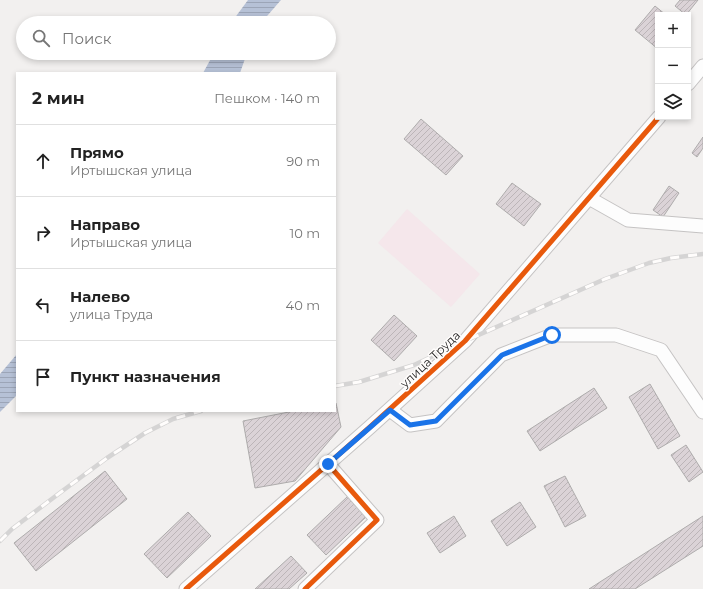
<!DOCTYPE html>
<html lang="ru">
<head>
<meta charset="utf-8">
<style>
  body { margin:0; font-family:Montserrat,sans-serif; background:#f2f2f2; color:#222 }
  .controls { position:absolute; right:12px; top:12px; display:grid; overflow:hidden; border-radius:0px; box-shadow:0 2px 6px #0003 }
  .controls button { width:36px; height:36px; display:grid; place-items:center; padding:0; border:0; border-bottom:1px solid #e0e0e0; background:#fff; color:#222; font:20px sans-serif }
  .stop { position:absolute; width:12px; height:12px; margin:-9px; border:3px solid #1a73e8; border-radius:50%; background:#fff }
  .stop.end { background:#1a73e8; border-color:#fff; box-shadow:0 1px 4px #0008 }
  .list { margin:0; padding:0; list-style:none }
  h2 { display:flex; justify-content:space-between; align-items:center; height:52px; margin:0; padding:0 16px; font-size:17px }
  h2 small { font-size:13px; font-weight:400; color:#767676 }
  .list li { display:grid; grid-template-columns:26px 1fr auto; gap:12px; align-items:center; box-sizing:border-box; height:72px; padding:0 16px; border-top:1px solid #e0e0e0 }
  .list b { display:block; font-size:15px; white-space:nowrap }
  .list p { margin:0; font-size:13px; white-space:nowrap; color:#767676 }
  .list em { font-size:13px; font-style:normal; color:#767676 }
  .icon { flex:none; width:22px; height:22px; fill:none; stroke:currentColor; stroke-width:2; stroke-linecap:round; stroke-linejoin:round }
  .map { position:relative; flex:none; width:703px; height:589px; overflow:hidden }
  .search { position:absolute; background:#fff; box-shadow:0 2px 6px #0003; left:16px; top:16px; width:320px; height:44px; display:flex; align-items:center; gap:10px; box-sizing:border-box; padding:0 14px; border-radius:22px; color:#767676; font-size:15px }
  .panel { position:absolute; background:#fff; box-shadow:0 2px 6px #0003; left:16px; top:72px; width:320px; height:340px; border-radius:0px }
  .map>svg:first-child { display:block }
  .industrial { fill:#f5e7eb }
  .water { fill:url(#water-rules) }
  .building { fill:url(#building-hatch); stroke:#aeacac }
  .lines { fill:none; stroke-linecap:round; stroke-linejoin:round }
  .street-casing { stroke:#c5c3c3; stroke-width:15 }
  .street { stroke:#fdfdfd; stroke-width:13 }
  .rail-casing { stroke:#d5d4d4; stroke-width:4.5 }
  .rail { stroke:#fffdfc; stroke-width:3; stroke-dasharray:9; stroke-linecap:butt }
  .cycleway-casing { stroke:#fffdfc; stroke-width:8 }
  .cycleway { stroke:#e8590c; stroke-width:5 }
  .route { stroke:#1a73e8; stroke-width:5 }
  .labels { text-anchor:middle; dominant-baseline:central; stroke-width:3; stroke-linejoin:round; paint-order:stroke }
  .street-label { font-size:12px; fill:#201f1f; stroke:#fffdfc }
</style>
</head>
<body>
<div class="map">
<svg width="703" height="589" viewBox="0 0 703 589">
  <defs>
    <pattern id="water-rules" width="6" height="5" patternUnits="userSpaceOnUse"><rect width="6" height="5" fill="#b6c1d6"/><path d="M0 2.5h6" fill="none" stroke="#9ca5b7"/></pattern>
    <pattern id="building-hatch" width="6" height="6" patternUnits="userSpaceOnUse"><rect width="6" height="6" fill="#dbd3d7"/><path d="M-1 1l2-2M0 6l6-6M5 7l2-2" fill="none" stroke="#bcb5b8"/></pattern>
  </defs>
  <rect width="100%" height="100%" fill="#f2f0ef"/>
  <polygon class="industrial" points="407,209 480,274 451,307 378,243"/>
  <g class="water">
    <polygon points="248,0 281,0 261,23 231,23"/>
    <polygon points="214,53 247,53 240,73 203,73"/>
    <polygon points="17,354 17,395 0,412 0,374"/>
  </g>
  <g class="building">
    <polygon points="680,0 698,0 686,15 675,6"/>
    <polygon points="655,6 666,15 658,15 658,49 635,30"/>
    <polygon points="421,119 463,156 446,175 404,139"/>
    <polygon points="703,137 703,148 697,157 692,153"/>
    <polygon points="512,183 541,204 524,226 496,204"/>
    <polygon points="669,186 679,193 663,217 653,210"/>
    <polygon points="394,315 417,336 394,361 371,340"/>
    <polygon points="650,384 680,436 658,449 629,397"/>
    <polygon points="594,388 607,408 540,451 527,431"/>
    <polygon points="335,403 336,403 341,427 295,481 255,488 243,421 294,411 335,411"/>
    <polygon points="686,445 703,472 689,482 671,455"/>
    <polygon points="105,471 127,499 36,571 14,543"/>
    <polygon points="565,476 586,516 565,527 544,486"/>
    <polygon points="348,496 367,516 326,555 307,535"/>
    <polygon points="520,502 536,527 507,546 491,521"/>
    <polygon points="188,512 211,536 167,578 144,554"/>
    <polygon points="454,516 466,536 440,553 427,533"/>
    <polygon points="703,516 703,546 635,589 589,589"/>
    <polygon points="291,556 307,573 289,589 255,589"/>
  </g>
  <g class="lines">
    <defs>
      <g id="street">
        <polyline points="688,84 703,66"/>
        <polyline points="589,198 628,220 703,226"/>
        <polyline points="390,410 410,425 436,421 501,355 552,335 616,335 661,350 703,412"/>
        <polyline points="186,589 370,427 465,341 659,117"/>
        <polyline points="305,589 377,520 328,464"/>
      </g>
    </defs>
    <use href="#street" class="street-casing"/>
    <use href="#street" class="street"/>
    <defs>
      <g id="rail">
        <polyline points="335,386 359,382 414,365 465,341 605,279 649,263 671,258 703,254"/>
        <polyline points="0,541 12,529 65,489 107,458 145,433 173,419 201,411"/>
      </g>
    </defs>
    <use href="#rail" class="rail-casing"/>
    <use href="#rail" class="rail"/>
    <defs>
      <g id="cycleway">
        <polyline points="186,589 370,427 465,341 659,117"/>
        <polyline points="305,589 377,520 328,464"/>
      </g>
    </defs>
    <use href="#cycleway" class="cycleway-casing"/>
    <use href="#cycleway" class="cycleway"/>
  </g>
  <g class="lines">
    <polyline class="route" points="328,464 390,410 410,425 436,421 502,355 552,335"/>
  </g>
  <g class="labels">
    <g class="street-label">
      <text transform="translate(430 359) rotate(-43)">улица Труда</text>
    </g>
  </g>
</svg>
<div class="controls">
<button>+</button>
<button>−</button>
<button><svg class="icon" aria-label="layers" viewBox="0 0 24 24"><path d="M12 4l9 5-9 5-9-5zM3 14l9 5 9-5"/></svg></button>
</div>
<div class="stop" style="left:552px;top:335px"></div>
<div class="stop end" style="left:328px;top:464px"></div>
<div class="search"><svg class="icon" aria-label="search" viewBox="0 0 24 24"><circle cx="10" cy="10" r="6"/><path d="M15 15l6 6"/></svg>Поиск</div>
<section class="panel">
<h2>2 мин<small>Пешком · 140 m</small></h2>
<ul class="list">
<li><svg class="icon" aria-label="ahead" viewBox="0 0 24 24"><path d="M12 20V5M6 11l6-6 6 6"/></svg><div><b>Прямо</b><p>Иртышская улица</p></div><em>90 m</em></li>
<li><svg class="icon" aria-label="right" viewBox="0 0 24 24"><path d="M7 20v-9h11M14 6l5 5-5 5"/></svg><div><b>Направо</b><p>Иртышская улица</p></div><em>10 m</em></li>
<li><svg class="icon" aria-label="left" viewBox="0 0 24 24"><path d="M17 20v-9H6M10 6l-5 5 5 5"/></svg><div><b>Налево</b><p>улица Труда</p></div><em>40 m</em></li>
<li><svg class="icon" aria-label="arrive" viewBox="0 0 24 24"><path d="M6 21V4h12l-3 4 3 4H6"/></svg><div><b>Пункт назначения</b></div></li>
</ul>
</section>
</div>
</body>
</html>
